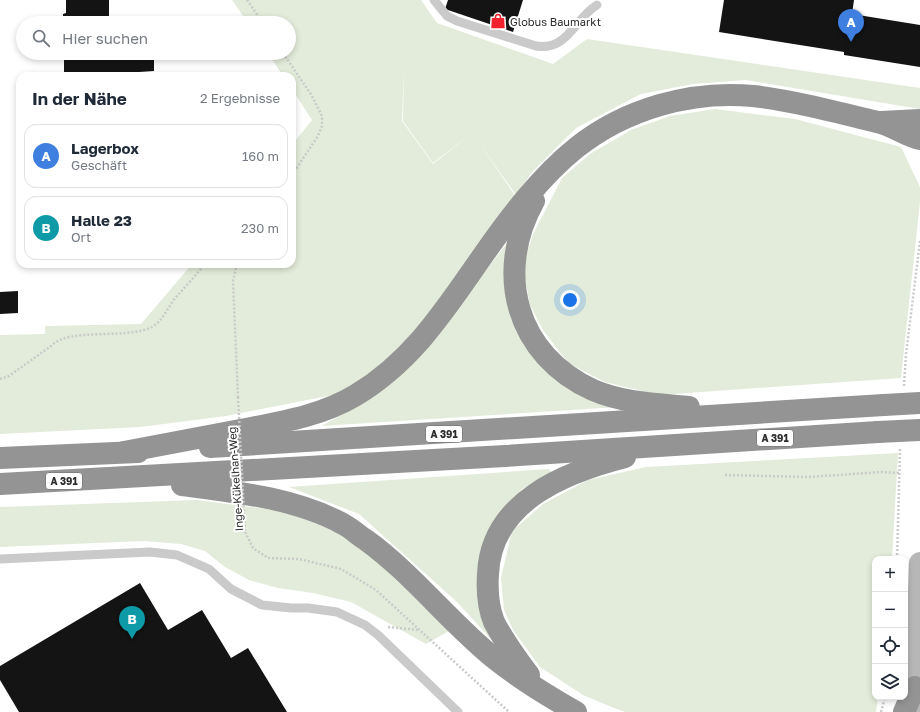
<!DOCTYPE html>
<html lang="de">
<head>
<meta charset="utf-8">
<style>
  body { margin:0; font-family:"Golos Text",sans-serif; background:#f2f2f3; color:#1f2937 }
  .controls { position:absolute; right:12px; bottom:12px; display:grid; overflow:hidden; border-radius:8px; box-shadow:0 2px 6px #0003 }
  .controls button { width:36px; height:36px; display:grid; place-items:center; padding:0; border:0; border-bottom:1px solid #e0e1e3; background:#fff; color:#1f2937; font:20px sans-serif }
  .you { position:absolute; left:570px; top:300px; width:14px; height:14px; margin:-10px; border:3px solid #fff; border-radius:50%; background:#1a73e8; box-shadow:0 0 0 6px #1a73e833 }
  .badge { display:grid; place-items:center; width:26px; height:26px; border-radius:50%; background:#0b8043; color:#fff; font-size:13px; font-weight:700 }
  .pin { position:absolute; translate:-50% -33px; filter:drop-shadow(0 1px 2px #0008) }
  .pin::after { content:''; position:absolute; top:21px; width:14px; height:12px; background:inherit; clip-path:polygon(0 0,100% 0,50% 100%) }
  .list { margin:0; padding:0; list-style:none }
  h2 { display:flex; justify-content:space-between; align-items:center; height:52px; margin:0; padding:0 16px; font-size:17px }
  h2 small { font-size:13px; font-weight:400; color:#747a83 }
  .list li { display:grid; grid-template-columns:26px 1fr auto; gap:12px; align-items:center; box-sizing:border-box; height:64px; margin:0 8px 8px; padding:0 8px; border:1px solid #e0e1e3; border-radius:12px }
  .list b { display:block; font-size:15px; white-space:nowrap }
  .list p { margin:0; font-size:13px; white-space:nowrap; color:#747a83 }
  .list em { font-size:13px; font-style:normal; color:#747a83 }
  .icon { flex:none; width:22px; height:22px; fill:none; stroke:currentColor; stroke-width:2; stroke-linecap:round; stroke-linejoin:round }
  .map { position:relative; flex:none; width:920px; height:712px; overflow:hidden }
  .search { position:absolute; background:#fff; box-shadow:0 2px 6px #0003; left:16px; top:16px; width:280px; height:44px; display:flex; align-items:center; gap:10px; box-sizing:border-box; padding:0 14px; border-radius:22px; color:#747a83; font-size:15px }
  .panel { position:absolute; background:#fff; box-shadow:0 2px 6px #0003; left:16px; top:72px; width:280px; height:196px; border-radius:12px }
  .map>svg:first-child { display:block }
  .green { fill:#e3ecda; fill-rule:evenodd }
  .building { fill:#141414 }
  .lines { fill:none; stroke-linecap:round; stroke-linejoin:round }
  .path { stroke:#cacaca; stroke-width:2.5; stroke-dasharray:2 2; stroke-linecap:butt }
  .lane { stroke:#cacaca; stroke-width:9 }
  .secondary { stroke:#b7b7b7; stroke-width:22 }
  .highway { stroke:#949494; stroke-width:22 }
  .path-bridge { stroke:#cacaca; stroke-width:2.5; stroke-dasharray:2 2; stroke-linecap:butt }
  .highway-bridge { stroke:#949494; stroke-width:22 }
  .labels { text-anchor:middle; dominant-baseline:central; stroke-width:4; stroke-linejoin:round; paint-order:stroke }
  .shield { fill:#fff; stroke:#6c6c6c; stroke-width:1 }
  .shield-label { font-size:10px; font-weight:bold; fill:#2d2d2d }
  .poi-label { font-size:11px; fill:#2d2d2d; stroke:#fff; text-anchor:start }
  .street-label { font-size:11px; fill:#2d2d2d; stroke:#fff }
</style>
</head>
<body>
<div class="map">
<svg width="920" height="712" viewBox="0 0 920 712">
  <rect width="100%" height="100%" fill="#fff"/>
  <g class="green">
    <path d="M 232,0 L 421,0 L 437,23 L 553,64 L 587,39 L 920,88 L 920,109 L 746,80 L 693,84 L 641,94 L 576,128 L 533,171 L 516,195 L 480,144 L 516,197 L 418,334 L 348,392 L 226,416 L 140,427 L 0,434 L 0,335 L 45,334 L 45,326 L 141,324 L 192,264 L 292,264 L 292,145 L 312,120 L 292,89 L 292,76 L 283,76 L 268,53 L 289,53 L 289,23 L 248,23 ZM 404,68 L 403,121 L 433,163 L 472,133 L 433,164 L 402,121 Z"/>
    <polygon points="715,109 795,119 901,147 920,187 920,202 901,378 659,395 605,382 568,363 543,330 530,305 523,266 533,234 562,178 590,154 631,130 670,116"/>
    <polygon points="512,237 520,329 618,407 321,426 355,408 427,344"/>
    <polygon points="898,453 892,559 875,559 875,697 878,697 876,712 625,712 614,708 583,695 540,667 513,630 504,610 501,578 512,531 543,504 588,480 646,467"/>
    <polygon points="549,469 551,472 522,489 493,522 501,650 457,602 359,514 289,487"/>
    <polygon points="197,500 289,512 347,537 418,595 449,631 426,644 351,602 313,593 278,588 249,580 225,567 205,551 181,544 144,541 0,547 0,507"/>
  </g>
  <g class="building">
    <polygon points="66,0 109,0 109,23 63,23 63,14 66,13"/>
    <polygon points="448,0 523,0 513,32 445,9"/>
    <polygon points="724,0 854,0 852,14 920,25 920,67 844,55 844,52 719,32"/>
    <polygon points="64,53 154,53 154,71 139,72 139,76 64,76"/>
    <polygon points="18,291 18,313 0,314 0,292"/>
    <polygon points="140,583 168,630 202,610 231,658 248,648 287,712 19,712 0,680 0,666"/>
  </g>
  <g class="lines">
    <g class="path">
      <polyline points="247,0 263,23"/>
      <polyline points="283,53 312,96 322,116 322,126 318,136 292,175"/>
      <polyline points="237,264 233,281 238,397"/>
      <path d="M 0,379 L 9,376 L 51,346 C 68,327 126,340 152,327 C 164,320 168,306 177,296 C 186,286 196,275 205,264"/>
      <polyline points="904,386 906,354 920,241"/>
      <polyline points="725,475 808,477 882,472 899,473"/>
      <polyline points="245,532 253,548 268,558 299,559 341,569 376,590 509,712"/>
      <polyline points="897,559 900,449"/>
      <polyline points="388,627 419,630"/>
      <polyline points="881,712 885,697"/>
    </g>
    <g class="lane">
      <path d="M 434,0 L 447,16 L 457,21 L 536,46 C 568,51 574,19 597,5"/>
      <polyline points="0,559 150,552 177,555 209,569 231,589 262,605 291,608 308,608 337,612 365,625 378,635 458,712"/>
    </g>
    <polyline class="secondary" points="915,707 920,563"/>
    <g class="highway">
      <polyline points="881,122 920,120"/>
      <path d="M 534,201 C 494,273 516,355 593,390 C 623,403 657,404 689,407"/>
      <polyline points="210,447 884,405"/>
      <path d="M 124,452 C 161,445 198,438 235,431 C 276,423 320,417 356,395 C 414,360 446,308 484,254 C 510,217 541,176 576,148 C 625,109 691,90 753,96 C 794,101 836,112 877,122 C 892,125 905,136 920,139"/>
      <polyline points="0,458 138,452"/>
      <polyline points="0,484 505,456 878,432"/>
      <path d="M 182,485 C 236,492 295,498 343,524 C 351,528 358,535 366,540 C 413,574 449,622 495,659 C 520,679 548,696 576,712"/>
      <path d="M 529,675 C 516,658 504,641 494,622 C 488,607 487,589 488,574 C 491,501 566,472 625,457"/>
      <polyline points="904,712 915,687"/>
    </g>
    <polyline class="path-bridge" points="238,397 245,532"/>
    <g class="highway-bridge">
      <polyline points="884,405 920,403"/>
      <polyline points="878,432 920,430"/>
    </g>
  </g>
  <defs>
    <symbol id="shop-bare" viewBox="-9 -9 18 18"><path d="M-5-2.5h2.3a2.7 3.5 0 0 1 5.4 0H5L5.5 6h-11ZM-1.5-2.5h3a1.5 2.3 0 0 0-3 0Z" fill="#f3212d" stroke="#fff" stroke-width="2.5" paint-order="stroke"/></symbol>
  </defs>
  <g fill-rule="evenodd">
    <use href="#shop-bare" x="487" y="10" width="22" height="22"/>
  </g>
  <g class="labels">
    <g class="shield">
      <rect x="426" y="426" width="36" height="16" rx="3"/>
      <rect x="757" y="430" width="36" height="16" rx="3"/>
      <rect x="46" y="473" width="36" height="16" rx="3"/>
    </g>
    <g class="shield-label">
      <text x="444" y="434">A 391</text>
      <text x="775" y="438">A 391</text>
      <text x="64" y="481">A 391</text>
    </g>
    <g class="poi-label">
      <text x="510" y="21">Globus Baumarkt</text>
    </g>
    <g class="street-label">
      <text transform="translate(235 479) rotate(-94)">Inge-Kükelhan-Weg</text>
    </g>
  </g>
</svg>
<div class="controls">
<button>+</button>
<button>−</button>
<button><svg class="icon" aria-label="locate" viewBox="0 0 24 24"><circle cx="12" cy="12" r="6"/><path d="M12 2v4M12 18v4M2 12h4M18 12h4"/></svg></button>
<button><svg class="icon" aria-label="layers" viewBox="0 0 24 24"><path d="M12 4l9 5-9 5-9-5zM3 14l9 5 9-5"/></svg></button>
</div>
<div class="you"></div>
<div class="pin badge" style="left:851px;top:42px;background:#3f7fe0">A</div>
<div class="pin badge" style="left:132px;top:639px;background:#0f9aa8">B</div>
<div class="search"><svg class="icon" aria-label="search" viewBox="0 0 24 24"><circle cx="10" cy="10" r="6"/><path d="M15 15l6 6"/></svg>Hier suchen</div>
<section class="panel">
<h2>In der Nähe<small>2 Ergebnisse</small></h2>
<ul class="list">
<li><span class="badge" style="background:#3f7fe0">A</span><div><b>Lagerbox</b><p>Geschäft</p></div><em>160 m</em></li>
<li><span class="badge" style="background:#0f9aa8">B</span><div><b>Halle 23</b><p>Ort</p></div><em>230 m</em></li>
</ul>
</section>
</div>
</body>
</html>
